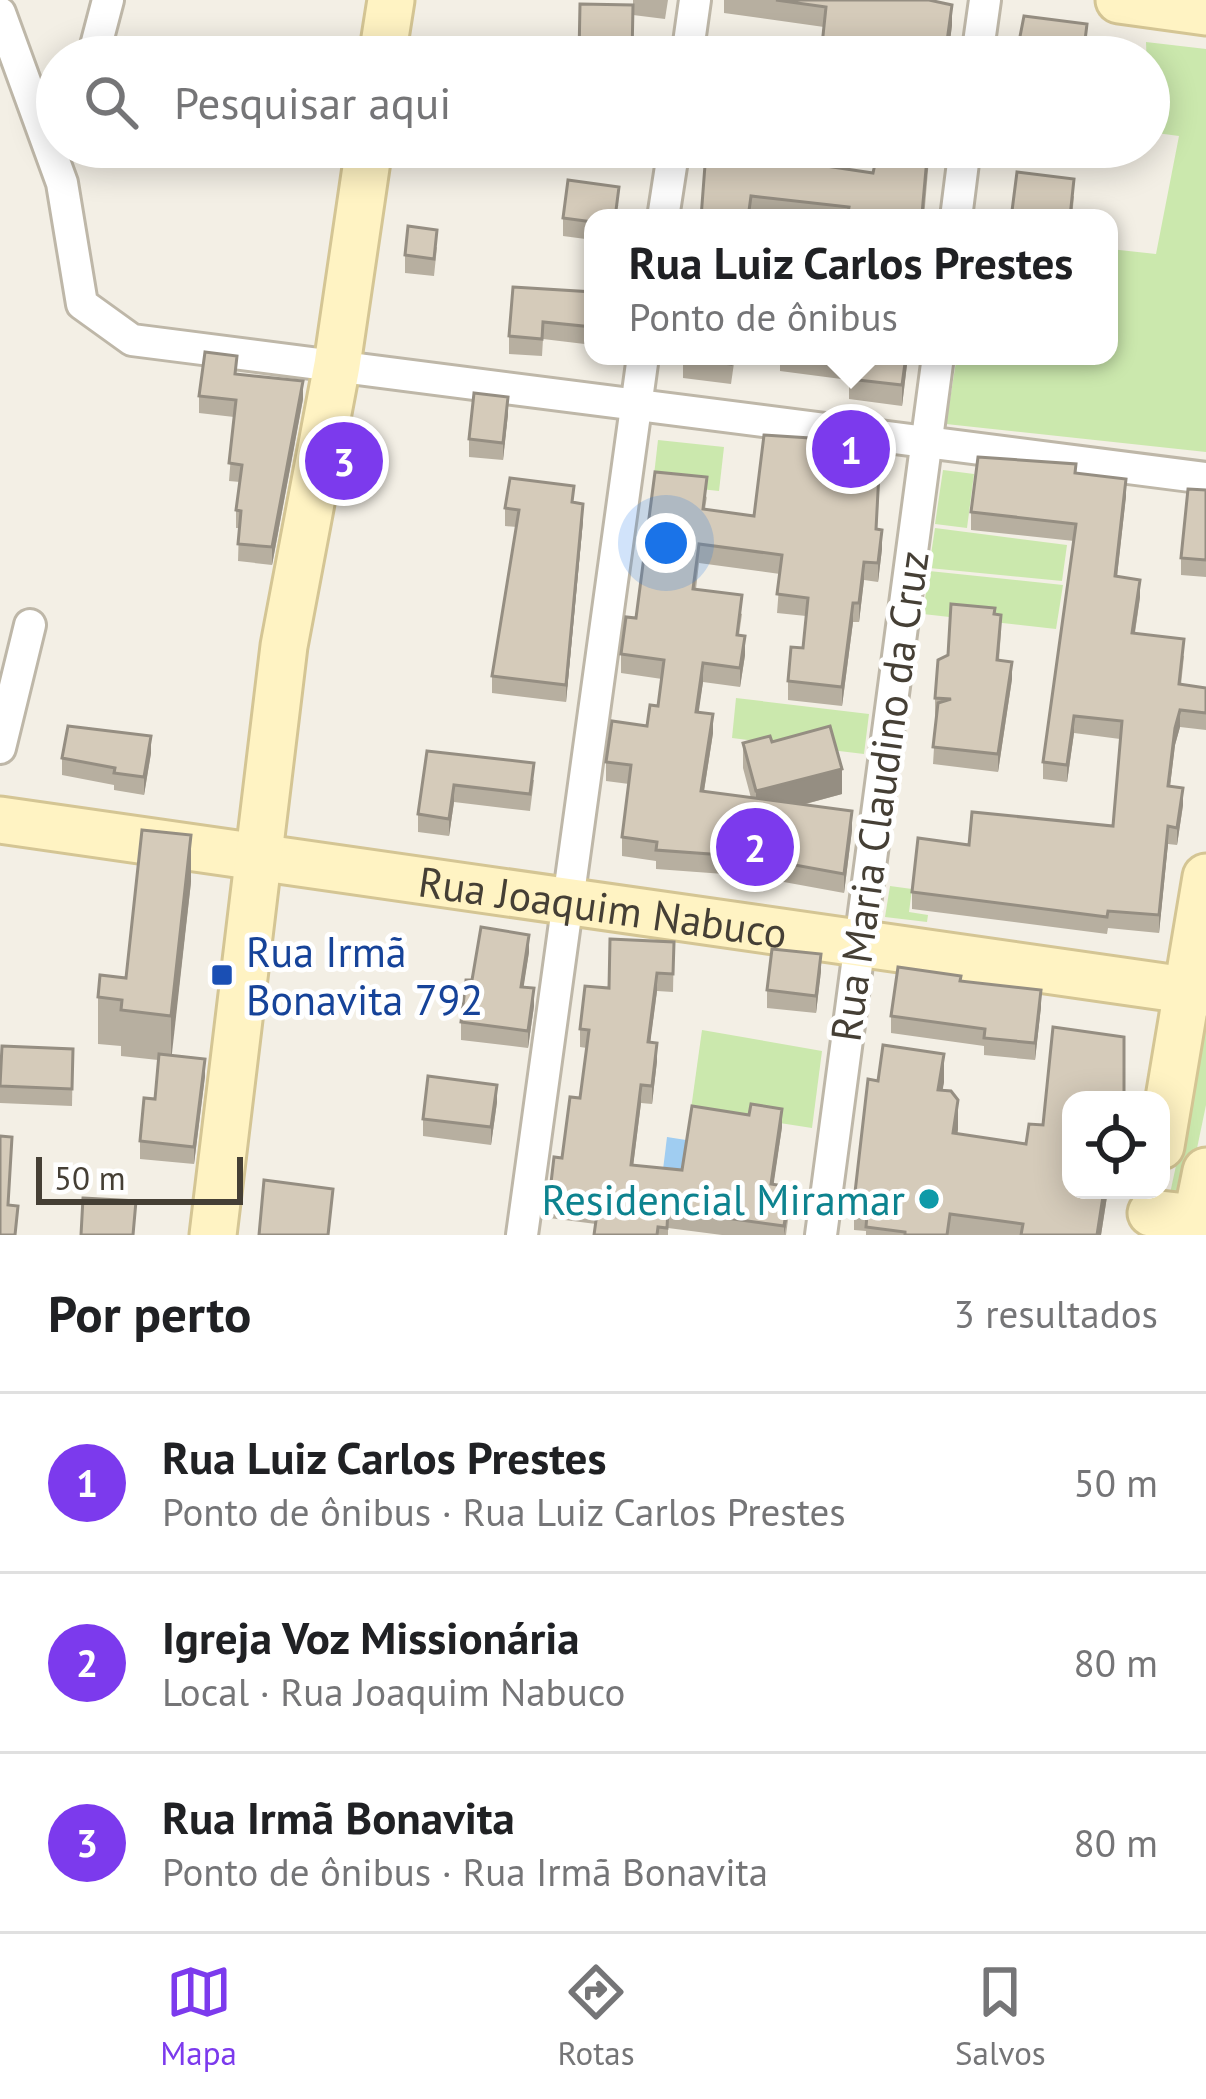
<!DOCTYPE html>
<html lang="pt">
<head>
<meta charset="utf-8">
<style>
  body { margin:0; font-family:"PT Sans",sans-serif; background:#f2f2f2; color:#202124 }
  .controls { position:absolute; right:36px; bottom:36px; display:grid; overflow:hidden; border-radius:24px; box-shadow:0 6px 30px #0003 }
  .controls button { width:108px; height:108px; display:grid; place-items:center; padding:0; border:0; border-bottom:3px solid #e0e0e0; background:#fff; color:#202124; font:60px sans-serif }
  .scale { position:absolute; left:36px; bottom:30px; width:207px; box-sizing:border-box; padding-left:12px; border:6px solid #453f35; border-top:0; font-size:33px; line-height:42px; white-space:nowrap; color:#453f35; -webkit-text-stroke:9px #fff; paint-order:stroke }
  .you { position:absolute; left:666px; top:543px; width:42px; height:42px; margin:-30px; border:9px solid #fff; border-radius:50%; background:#1a73e8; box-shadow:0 0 0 18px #1a73e833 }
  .badge { display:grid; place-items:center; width:78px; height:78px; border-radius:50%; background:#7c3aed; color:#fff; font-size:39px; font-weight:700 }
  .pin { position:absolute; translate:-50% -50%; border:6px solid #fff; box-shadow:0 3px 12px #0006 }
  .popup { position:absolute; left:584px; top:209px; width:534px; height:156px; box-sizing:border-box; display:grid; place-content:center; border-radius:24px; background:#fff; filter:drop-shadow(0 3px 9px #0005); font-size:39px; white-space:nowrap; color:#757577 }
  .popup b { font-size:45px; color:#202124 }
  .popup::after { content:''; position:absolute; left:50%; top:100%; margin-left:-24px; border:24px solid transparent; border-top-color:#fff }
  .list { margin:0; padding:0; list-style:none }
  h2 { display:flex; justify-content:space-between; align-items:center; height:156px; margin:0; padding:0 48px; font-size:51px }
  h2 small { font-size:39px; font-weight:400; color:#757577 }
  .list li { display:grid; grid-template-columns:78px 1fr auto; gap:36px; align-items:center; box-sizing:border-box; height:180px; padding:0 48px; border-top:3px solid #e0e0e0 }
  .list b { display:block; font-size:45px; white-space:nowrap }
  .list p { margin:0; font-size:39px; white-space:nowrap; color:#757577 }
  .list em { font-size:39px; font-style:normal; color:#757577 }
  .icon { flex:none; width:66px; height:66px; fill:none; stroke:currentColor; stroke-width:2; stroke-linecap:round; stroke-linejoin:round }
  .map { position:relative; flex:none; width:1206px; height:1235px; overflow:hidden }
  .search { position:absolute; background:#fff; box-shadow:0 6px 30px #0003; left:36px; right:36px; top:36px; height:132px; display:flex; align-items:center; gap:30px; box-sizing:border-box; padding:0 42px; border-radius:66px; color:#757577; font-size:45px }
  .sheet { height:696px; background:#fff }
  nav { display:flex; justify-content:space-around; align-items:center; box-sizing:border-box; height:168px; border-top:3px solid #e0e0e0; background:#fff; font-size:33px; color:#757577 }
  nav a { display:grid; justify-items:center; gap:6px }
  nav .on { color:#7c3aed }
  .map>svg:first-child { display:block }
  .green { fill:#cbe8ad }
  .water { fill:#a0cdf1 }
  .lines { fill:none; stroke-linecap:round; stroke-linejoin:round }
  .street-casing { stroke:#beb7a8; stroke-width:36 }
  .secondary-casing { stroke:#d4c594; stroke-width:51 }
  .street { stroke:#fff; stroke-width:30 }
  .secondary { stroke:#fff3c3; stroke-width:45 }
  .wall { fill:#b7afa0 }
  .shaded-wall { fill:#958e82 }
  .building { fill:#d5cbba; stroke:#958e82; stroke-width:3 }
  .transit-dot { fill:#1a4fb4; stroke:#fff; stroke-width:4.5 }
  .culture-dot { fill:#0f9aa8; stroke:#fff; stroke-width:4.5 }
  .labels { text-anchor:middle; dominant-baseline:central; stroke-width:10; stroke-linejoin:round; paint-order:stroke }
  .street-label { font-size:42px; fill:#453f35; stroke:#fff }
  .transit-label { font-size:42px; fill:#164399; stroke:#fff; text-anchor:start }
  .culture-label { font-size:42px; fill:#0d838f; stroke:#fff; text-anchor:end }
</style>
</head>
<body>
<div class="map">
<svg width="1206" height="1235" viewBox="0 0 1206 1235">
  <rect width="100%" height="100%" fill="#f3efe5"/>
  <g class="green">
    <polygon points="1146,42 1206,49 1206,452 946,424 957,356 1109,356 1110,249 1156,254 1179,136 1149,132"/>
    <polygon points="658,440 724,447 719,491 653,484"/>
    <polygon points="943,470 974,474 967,528 935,524"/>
    <polygon points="935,528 1067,545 1062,581 929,568"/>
    <polygon points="929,571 1063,585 1056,629 923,614"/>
    <polygon points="736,698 869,714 864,754 732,738"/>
    <polygon points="890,886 912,889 909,912 928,915 927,922 885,917"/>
    <polygon points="1206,1027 1206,1105 1179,1235 1161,1235"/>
    <polygon points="702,1030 822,1051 812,1128 691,1109"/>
  </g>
  <polygon class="water" points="667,1137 686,1140 681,1181 662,1178"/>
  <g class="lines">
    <defs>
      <g id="street">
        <polyline points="0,13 62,183 82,304 132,340 1206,478"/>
        <polyline points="93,57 108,0"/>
        <polyline points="687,57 695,0"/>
        <polyline points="977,57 985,0"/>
        <polyline points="663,218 674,147"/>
        <polyline points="956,218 965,147"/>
        <polyline points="0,748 30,625"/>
        <polyline points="522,1235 643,356"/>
        <polyline points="821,1235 938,356"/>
      </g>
      <g id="secondary">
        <polyline points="1119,0 1206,12"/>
        <polyline points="382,57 391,0"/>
        <path id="s1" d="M 0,820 L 1206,993"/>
        <polyline points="1161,1146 1206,877"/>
        <polyline points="1151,1213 1196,1218"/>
        <polyline points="213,1235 284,646 337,365 369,147"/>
        <polyline points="1193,1235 1206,1171"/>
      </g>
    </defs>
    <use href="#street" class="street-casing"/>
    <use href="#secondary" class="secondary-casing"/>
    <use href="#street" class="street"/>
    <use href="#secondary" class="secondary"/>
  </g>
  <g class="wall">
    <polygon points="633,0 668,0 665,19 633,15"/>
    <polygon points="724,0 929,0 952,25 948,57 822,57 824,27 724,13"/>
    <polygon points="895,147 930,147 924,218 701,218 821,166 873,173 893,166"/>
    <polygon points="1074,196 1072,218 1012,218 1012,211"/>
    <polygon points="619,205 593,218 593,240 563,236 563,218"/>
    <polygon points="437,247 434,276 405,273 405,255"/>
    <polygon points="593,292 593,345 543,339 542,356 509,354 509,336"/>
    <polygon points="683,356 735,356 731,384 683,378"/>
    <polygon points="780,356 908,356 902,406 849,399 849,380 780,371"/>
    <polygon points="237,374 303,399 272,565 238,561 239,528 236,528 236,510 240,482 229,481 234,417 199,413 199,396"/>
    <polygon points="508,414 503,460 469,457 469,439"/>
    <polygon points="856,453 880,473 877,529 882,549 878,582 864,580 859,622 853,622 842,706 788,700 788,681 803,648 806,616 777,613 780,574 699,563 696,589 742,614 739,635 745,655 740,687 703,682 698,712 713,733 704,791 751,798 743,768 743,743 772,742 842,794 802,805 852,830 844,893 751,876 656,869 656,861 622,856 622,837 629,784 606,781 606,762 647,726 658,706 662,679 621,673 621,654 636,618 707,496 705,509 754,516"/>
    <polygon points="1076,473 1126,496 1117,577 1140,597 1135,633 1184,656 1181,685 1206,688 1206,730 1180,727 1175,745 1170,786 1183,805 1177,845 1168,844 1159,933 1108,928 1107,934 912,909 912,892 969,845 1113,826 1120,739 1074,733 1067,782 1043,779 1043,762 1074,541 971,530 971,512"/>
    <polygon points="1206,490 1206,577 1181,575 1181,558"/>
    <polygon points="574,502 583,521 566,702 492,693 492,676 517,527 505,526 505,508"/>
    <polygon points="994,614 1001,632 999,660 1012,679 998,772 933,764 936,715 935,715 935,698 948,655"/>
    <polygon points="427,751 534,780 530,811 454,802 449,836 418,832 418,814"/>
    <polygon points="151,753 144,795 114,790 114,785 62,775 62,758"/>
    <polygon points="191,882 171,1055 205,1076 194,1164 140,1159 140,1141 155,1099 158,1060 121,1056 121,1046 98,1044 98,997 126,978"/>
    <polygon points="674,942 673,992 657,991 650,1042 657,1061 652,1104 641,1103 633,1166 682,1170 782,1127 773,1185 790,1205 786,1235 722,1235 668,1228 668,1235 594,1235 596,1224 549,1218 549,1200 580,1098 587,1048 580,1047 580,1029 609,988"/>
    <polygon points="529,952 523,987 534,1006 528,1048 461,1040 461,1022 472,980"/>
    <polygon points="821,971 816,1013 767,1008 767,990"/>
    <polygon points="961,981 1041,1007 1035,1060 984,1055 984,1046 891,1033 891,1016"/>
    <polygon points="1124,1037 1124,1100 1071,1100 1071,1190 1108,1190 1101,1235 866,1235 866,1231 854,1230 854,1201 878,1081 944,1082 942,1090 958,1129 957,1134 1026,1144"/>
    <polygon points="73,1049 72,1106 0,1103 0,1086"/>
    <polygon points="497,1102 491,1145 423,1136 423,1119"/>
  </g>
  <g class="shaded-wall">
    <polygon points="952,5 952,25 948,57 945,57"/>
    <polygon points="928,147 930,147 922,218"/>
    <polygon points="906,356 908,356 902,406 902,385"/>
    <polygon points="303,381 303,399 272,565 272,547"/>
    <polygon points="508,397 508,414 503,460 503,443"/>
    <polygon points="1126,479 1126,496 1115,594 1115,576"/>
    <polygon points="583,504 583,521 566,702 566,685"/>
    <polygon points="882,530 882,549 878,582 878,563"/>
    <polygon points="864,562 864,580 859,622 859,603"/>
    <polygon points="1140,580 1140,597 1132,650 1132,633"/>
    <polygon points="853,603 853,622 842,706 842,687"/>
    <polygon points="745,636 745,655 740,687 740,668"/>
    <polygon points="1012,662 1012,679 998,772 998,754"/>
    <polygon points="703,663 703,682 696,731 696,712"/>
    <polygon points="1180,710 1180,727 1175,745 1168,803 1175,728"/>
    <polygon points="713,714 713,733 701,810 701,791"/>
    <polygon points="1074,716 1074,733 1067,782 1067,765"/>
    <polygon points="151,736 151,753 144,795 144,777"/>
    <polygon points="842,769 842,794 756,817 756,791"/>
    <polygon points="454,785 454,802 449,836 449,819"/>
    <polygon points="1183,788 1183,805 1177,845 1177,828"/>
    <polygon points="852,811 852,830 844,893 844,874"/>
    <polygon points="1168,826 1168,844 1159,933 1159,915"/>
    <polygon points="191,835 191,882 171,1062 171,1016"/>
    <polygon points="529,935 529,952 521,1004 521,987"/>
    <polygon points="821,954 821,971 816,1013 816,996"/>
    <polygon points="657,973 657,991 648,1060 648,1042"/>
    <polygon points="534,988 534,1006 528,1048 528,1031"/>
    <polygon points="1041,990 1041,1007 1035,1060 1035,1043"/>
    <polygon points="657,1043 657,1061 652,1104 652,1086"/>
    <polygon points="944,1054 944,1082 938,1118 938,1090"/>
    <polygon points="205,1059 205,1076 194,1164 194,1147"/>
    <polygon points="497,1085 497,1102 491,1145 491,1127"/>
    <polygon points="641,1085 641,1103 631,1183 631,1165"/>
    <polygon points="958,1100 958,1129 953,1162 953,1133"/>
    <polygon points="782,1109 782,1127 771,1202 771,1184"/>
    <polygon points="790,1187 790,1205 784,1235 784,1226"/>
    <polygon points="1104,1190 1108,1190 1101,1235 1097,1235"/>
  </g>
  <g class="building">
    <polygon points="776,0 929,0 952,5 945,56 904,57 905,51 822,45 826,7"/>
    <polygon points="580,4 633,5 632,56 579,55"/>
    <polygon points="1024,16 1087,24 1083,57 1016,57"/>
    <polygon points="726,45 772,50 771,57 725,57"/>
    <polygon points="767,147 821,147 819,165 873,173 875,164 893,166 895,147 928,147 922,214 913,213 912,218 847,218 849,207 751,196 748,218 701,218 706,152 765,160"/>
    <polygon points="1017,172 1074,179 1070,217 1012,211"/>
    <polygon points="568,180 619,187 615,218 593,218 593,222 563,218"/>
    <polygon points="408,226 437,230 434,259 405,255"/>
    <polygon points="513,287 593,292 593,327 543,322 542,339 509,336"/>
    <polygon points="205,352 237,356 235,374 303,381 272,547 238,544 241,511 236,510 242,465 229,463 236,400 199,396"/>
    <polygon points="683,356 732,356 731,364 683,358"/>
    <polygon points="817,356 906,356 902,385 849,379 851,360"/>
    <polygon points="474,393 508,397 503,443 469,439"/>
    <polygon points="764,435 856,441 855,453 880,454 876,529 882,530 878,563 864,562 859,603 853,603 842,687 788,681 791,647 803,648 808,598 777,594 782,555 699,544 693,589 742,595 737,635 745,636 740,668 703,663 696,712 713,714 701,791 852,811 844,874 751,857 656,850 657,842 622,837 631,765 606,762 612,721 647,726 650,705 658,706 664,660 621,654 626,617 636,618 655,472 707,477 703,509 754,516"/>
    <polygon points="978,457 1076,464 1075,473 1126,479 1115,576 1140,580 1132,633 1184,639 1179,684 1206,688 1206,713 1180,710 1175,728 1168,786 1183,788 1177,828 1168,826 1159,915 1108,911 1107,917 912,892 918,838 969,845 972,812 1113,826 1122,721 1074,716 1067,765 1043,762 1076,524 971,512"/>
    <polygon points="510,478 574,486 572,502 583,504 566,685 492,676 519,510 505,508"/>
    <polygon points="1188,489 1206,490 1206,560 1181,558"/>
    <polygon points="951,604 995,608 994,614 1001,615 997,660 1012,662 998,754 933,747 938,703 951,699 935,698 938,660 948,655"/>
    <polygon points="68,726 151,736 144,777 114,773 115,768 62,758"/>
    <polygon points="830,726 842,769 756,791 743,743 770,736 772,742"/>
    <polygon points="427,751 534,763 530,794 454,785 449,819 418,814"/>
    <polygon points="142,830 191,835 171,1016 121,1010 122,1000 98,997 100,975 126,978"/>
    <polygon points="481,927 529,935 521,987 534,988 528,1031 461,1022 466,980 472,980"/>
    <polygon points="610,939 674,942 673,974 657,973 648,1042 657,1043 652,1086 641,1085 631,1165 682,1170 692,1106 749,1115 751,1104 782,1109 771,1184 790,1187 784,1226 668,1210 667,1228 658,1227 657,1235 594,1235 598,1206 549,1200 554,1157 562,1158 570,1097 580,1098 589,1030 580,1029 585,986 609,988"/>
    <polygon points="772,949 821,954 816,996 767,990"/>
    <polygon points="898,967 961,976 960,981 1041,990 1035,1043 984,1038 985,1029 891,1016"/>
    <polygon points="1053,1027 1124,1037 1124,1098 1119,1098 1118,1100 1071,1100 1071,1190 1104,1190 1097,1235 1021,1235 1023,1224 950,1214 947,1235 905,1235 905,1232 866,1227 868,1203 854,1201 868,1079 878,1081 883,1045 944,1054 938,1090 951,1091 958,1100 953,1133 1026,1144 1029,1124 1043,1125"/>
    <polygon points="2,1046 73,1049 72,1089 0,1086"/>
    <polygon points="159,1054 205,1059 194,1147 140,1141 144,1098 155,1099"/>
    <polygon points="428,1076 497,1085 491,1127 423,1119"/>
    <polygon points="0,1136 12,1137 8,1205 18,1206 15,1235 0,1235"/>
    <polygon points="264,1180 333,1189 328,1235 259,1235"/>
    <polygon points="83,1198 136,1201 133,1235 81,1235"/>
  </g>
  <rect class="transit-dot" x="210" y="963" width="24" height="24" rx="6"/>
  <circle class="culture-dot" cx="929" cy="1199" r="12"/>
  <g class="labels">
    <g class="street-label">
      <text transform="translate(879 796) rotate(-82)">Rua Maria Claudino da Cruz</text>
      <text stroke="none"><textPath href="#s1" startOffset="609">Rua Joaquim Nabuco</textPath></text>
    </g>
    <g class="transit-label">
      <text x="246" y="951">Rua Irmã<tspan x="246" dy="48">Bonavita 792</tspan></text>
    </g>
    <g class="culture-label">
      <text x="905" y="1199">Residencial Miramar</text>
    </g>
  </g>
</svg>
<div class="controls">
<button><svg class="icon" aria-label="locate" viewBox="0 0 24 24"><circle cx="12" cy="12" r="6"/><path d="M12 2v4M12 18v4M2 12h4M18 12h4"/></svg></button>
</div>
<div class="scale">50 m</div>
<div class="you"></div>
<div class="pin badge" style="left:851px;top:449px">1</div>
<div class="popup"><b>Rua Luiz Carlos Prestes</b>Ponto de ônibus</div>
<div class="pin badge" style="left:755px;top:847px">2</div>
<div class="pin badge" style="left:344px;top:461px">3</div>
<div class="search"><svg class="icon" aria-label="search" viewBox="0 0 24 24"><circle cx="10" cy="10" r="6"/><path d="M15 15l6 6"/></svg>Pesquisar aqui</div>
</div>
<section class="sheet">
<h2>Por perto<small>3 resultados</small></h2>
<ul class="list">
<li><span class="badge">1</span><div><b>Rua Luiz Carlos Prestes</b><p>Ponto de ônibus · Rua Luiz Carlos Prestes</p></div><em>50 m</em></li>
<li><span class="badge">2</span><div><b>Igreja Voz Missionária</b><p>Local · Rua Joaquim Nabuco</p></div><em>80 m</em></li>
<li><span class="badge">3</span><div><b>Rua Irmã Bonavita</b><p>Ponto de ônibus · Rua Irmã Bonavita</p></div><em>80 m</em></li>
</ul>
</section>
<nav>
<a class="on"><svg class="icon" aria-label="map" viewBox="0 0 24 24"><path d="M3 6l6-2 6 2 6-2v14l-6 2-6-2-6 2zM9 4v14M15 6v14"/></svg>Mapa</a>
<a><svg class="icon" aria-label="directions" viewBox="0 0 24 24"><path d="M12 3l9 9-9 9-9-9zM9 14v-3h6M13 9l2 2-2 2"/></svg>Rotas</a>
<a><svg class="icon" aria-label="saved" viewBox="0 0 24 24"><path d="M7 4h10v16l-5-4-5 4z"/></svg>Salvos</a>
</nav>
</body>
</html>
